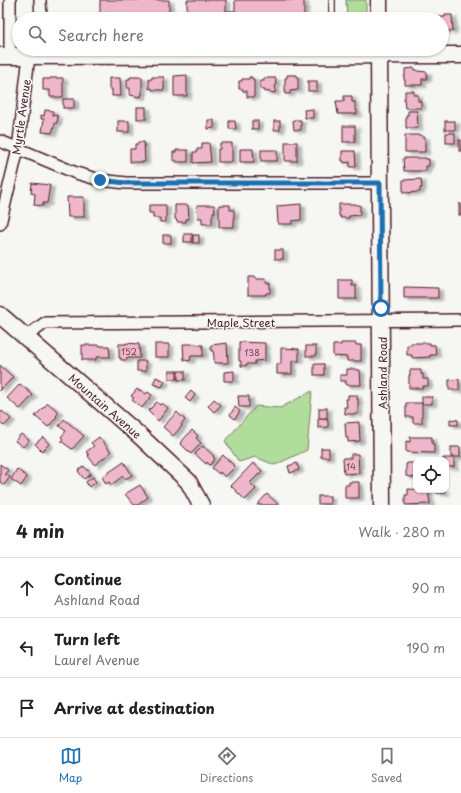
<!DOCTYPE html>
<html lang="en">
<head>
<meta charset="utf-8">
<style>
  body { margin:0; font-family:"Playpen Sans",sans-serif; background:#f6f6f6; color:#222 }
  .controls { position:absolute; right:12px; bottom:12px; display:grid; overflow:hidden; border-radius:8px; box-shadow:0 1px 3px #0004 }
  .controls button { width:36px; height:36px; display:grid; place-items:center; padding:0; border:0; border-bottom:1px solid #e0e0e0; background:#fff; color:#222; font:20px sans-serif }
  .stop { position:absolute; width:12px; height:12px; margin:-9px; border:3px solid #1f6fb2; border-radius:50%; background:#fff }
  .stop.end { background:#1f6fb2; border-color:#fff; box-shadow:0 1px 4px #0008 }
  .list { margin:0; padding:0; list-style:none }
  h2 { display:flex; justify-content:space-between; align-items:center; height:52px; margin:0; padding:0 16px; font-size:17px }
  h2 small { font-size:13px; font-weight:400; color:#767676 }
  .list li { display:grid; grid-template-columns:26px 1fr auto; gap:12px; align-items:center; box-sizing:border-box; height:60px; padding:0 16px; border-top:1px solid #e0e0e0 }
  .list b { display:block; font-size:15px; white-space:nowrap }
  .list p { margin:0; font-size:13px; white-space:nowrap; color:#767676 }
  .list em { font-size:13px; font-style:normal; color:#767676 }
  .icon { flex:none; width:22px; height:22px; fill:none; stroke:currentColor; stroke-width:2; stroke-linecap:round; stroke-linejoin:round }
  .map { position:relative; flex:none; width:461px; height:505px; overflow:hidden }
  .search { position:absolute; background:#fff; box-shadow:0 1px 3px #0004; left:12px; right:12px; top:12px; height:44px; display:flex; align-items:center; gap:10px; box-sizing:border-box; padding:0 14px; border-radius:22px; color:#767676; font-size:15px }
  .sheet { height:232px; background:#fff }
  nav { display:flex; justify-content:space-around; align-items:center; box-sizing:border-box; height:56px; border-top:1px solid #e0e0e0; background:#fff; font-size:11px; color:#767676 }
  nav a { display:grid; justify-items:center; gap:2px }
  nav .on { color:#1f6fb2 }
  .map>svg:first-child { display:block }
  .green { fill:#b0dd9b; stroke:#7d7e63 }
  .building { fill:#efb7cb; stroke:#4a1f2b; filter:url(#shadow) }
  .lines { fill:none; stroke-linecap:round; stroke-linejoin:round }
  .lane-casing { stroke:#4a1f2b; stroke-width:8 }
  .street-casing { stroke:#4a1f2b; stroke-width:14 }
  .secondary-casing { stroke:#4a1f2b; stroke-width:19 }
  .lane { stroke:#f6f6f2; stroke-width:5.5 }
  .street { stroke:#f6f6f2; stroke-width:11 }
  .secondary { stroke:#f6f6f2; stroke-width:16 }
  .route { stroke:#1f6fb2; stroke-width:5 }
  .labels { text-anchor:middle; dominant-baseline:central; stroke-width:3; stroke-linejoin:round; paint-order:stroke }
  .number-label { font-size:9px; fill:#734553 }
  .street-label { font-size:11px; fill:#4a1f2b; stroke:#f6f6f2 }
</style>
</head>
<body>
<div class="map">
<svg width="461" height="505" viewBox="0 0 461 505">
  <defs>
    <filter id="shadow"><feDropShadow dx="4.5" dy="2.5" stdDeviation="1" flood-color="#0004"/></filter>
  </defs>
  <rect width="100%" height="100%" fill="#f6f6f2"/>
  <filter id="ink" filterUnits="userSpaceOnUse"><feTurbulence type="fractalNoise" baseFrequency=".025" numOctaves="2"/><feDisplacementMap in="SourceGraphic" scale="8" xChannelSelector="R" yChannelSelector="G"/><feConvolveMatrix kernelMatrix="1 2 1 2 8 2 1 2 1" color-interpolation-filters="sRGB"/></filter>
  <g filter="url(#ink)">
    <g class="green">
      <polygon points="346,0 366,0 366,19 347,19"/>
      <polygon points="312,391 307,450 275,465 255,457 239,462 225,441 256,406 280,408"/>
    </g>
    <g class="building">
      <polygon points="100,0 169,0 169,14 187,14 187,0 226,0 226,11 235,11 235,0 304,0 304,19 108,19 108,13 100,14"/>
      <polygon points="445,15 452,15 453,31 442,31 442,19 438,19 438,17 445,17"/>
      <polygon points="414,68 414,69 417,70 417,71 427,72 427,79 422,79 422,85 405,85 405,80 404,80 404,76 405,76 405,69"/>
      <polygon points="187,75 187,96 174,96 174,76"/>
      <polygon points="287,75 297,75 297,78 298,78 298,90 290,91 290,94 285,94 285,78 287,78"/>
      <polygon points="130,77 142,77 142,95 141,95 141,97 130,95 130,88 127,88 127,79 130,79"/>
      <polygon points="152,77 164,77 164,90 152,90 152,88 149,89 149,79 152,79"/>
      <polygon points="249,77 252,77 252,79 254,79 254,97 247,97 247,91 243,91 243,89 239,89 239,81 242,81 242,79 249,79"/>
      <polygon points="50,78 63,78 63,97 50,97 50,90 43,90 43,79 50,79"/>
      <polygon points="109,78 120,78 121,96 112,96 112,89 109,89"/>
      <polygon points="264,78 276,78 275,93 264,91 264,89 260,89 260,81 264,81"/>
      <rect x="308" y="81" width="9" height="10"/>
      <polygon points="405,91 414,91 414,95 418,95 418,101 421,101 421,108 405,108 404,98 405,98"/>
      <polygon points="344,96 352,96 352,102 355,102 355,110 357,110 357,114 338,114 336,101 344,101"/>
      <rect x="63" y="99" width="11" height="9"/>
      <rect x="137" y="107" width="9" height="12"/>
      <polygon points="313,109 313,118 305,118 304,110"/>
      <polygon points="45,110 53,111 53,115 58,116 57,123 55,123 52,133 42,132 44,119 41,119 41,115 44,116"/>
      <polygon points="408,111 417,111 418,128 406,128 406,115 408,115"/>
      <polygon points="208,120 214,120 214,128 208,129"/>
      <polygon points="293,120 301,120 301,130 294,130"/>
      <rect x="118" y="121" width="11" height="11"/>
      <polygon points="229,121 235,121 236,129 229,129"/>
      <rect x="252" y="121" width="6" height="8"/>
      <rect x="274" y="121" width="6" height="9"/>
      <rect x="445" y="121" width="10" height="9"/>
      <rect x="343" y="126" width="12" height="16"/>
      <rect x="446" y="133" width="9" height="10"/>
      <polygon points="405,135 422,135 422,137 425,137 425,152 405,152"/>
      <rect x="459" y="140" width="2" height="11"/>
      <polygon points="138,142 144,142 145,162 130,162 130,149 135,149 135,144 138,144"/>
      <rect x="285" y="142" width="12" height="19"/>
      <polygon points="202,143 209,143 211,162 193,163 193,152 197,152 197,149 202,149"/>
      <polygon points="220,143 232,143 232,162 218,162 218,149 220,149"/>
      <polygon points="240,149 253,149 254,162 240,162"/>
      <polygon points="176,150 188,150 188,162 176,162 176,160 173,160 173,152 176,152"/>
      <rect x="261" y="150" width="16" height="11"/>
      <polygon points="342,151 355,151 356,167 350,167 350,162 344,163 344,161 342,161"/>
      <polygon points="403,158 426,158 426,159 429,159 429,166 426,166 426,171 404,171"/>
      <polygon points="421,179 422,188 420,188 420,192 403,193 403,180"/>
      <polygon points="32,183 50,185 47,203 43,203 43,206 34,205 35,194 31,193"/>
      <polygon points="67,197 84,197 84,217 68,217"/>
      <polygon points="301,204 301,220 292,221 292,224 278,224 277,206"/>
      <polygon points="339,204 356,204 356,205 360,205 360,215 349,216 349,218 340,218 341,216 339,216"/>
      <rect x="459" y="204" width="2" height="11"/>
      <polygon points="149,205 166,205 166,222 160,222 160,218 153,218 153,213 149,213"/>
      <polygon points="175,205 188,205 189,219 186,219 186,222 177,222 176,219 175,219"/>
      <polygon points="197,205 214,205 215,212 213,212 213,216 212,216 212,224 202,224 202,218 198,218"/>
      <polygon points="219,205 230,205 230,210 234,210 234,227 219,227"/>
      <rect x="184" y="234" width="8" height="8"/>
      <rect x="163" y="235" width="8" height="8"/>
      <rect x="193" y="235" width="6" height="8"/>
      <rect x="275" y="250" width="8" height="9"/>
      <polygon points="248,277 255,277 255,279 266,279 266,283 270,283 270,293 266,293 266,295 248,295"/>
      <polygon points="339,280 352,280 352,286 356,286 356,299 339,299"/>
      <polygon points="404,287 438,288 438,298 404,298"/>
      <polygon points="239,342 265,343 265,360 255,361 255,364 246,364 246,366 241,366 241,361 239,361"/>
      <polygon points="126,343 139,344 140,358 127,358 127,360 121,360 121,358 119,358 119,344 126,344"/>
      <polygon points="227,343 228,363 214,363 214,357 213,351 211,351 211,345"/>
      <polygon points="341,343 356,343 356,345 361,345 361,361 347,361 347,357 333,356 333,345 341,345"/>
      <polygon points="411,343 430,343 430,345 435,345 436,355 430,355 430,357 412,358 412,355 407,355 407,345 411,345"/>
      <rect x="155" y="344" width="14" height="13"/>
      <polygon points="183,344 197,344 197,345 203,345 203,356 191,356 190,361 184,360"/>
      <polygon points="82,345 100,345 100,346 109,346 110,357 96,357 96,360 82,360"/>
      <rect x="306" y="346" width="10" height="10"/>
      <polygon points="281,348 299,349 299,361 292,361 292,374 277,374 277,364 281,364"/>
      <rect x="137" y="361" width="9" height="10"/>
      <rect x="314" y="364" width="10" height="11"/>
      <polygon points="0,365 13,377 0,391"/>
      <polygon points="347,369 357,369 357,370 360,370 361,385 346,385 346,381 340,381 340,375 347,375"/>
      <polygon points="410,370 421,370 421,374 423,374 423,379 428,379 428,386 423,386 423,388 409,388 409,375 410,375"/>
      <rect x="169" y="371" width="8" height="8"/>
      <rect x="178" y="371" width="7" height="9"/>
      <polygon points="234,371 234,381 224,381 224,372"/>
      <polygon points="156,377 165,381 162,387 153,384"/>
      <polygon points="459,379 459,390 449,390 449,380"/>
      <polygon points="20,384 33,395 20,409 7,398"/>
      <polygon points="137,389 140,391 141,390 146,394 148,392 152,395 142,408 132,400 134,398 131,396"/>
      <polygon points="191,391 195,395 190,402 185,398"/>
      <polygon points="348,395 357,395 357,399 358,399 358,414 345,414 344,407 347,407 346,399 348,399"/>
      <polygon points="238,396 249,396 249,407 239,407"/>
      <rect x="422" y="397" width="10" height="7"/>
      <polygon points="214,399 221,405 214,412 208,406"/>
      <polygon points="157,402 160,405 162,403 168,408 158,421 148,411"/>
      <polygon points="48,403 59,412 56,416 57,417 48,427 35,416"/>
      <polygon points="406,403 422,403 422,423 413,423 413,417 406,417"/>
      <polygon points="235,407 240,411 235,419 230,415"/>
      <rect x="319" y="408" width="8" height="10"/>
      <polygon points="2,411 11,419 4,426 0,423 0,414"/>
      <polygon points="177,412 185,420 181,425 182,426 173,436 163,427"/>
      <polygon points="64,419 84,436 72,449 61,441 63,439 61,437 66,431 59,426"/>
      <polygon points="318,419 328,419 328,427 318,428"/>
      <polygon points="450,419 458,420 458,425 450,425"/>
      <polygon points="359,422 360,441 348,442 348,438 346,438 345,423"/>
      <polygon points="192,430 198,436 196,438 201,443 191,454 180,443"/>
      <polygon points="21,434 29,440 23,447 15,441"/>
      <polygon points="43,437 49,444 42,451 35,444"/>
      <polygon points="99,437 111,452 95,465 88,456 89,455 86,452 94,446 91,443"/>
      <polygon points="410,437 432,437 432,444 434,444 434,453 406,452 406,441 410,442"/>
      <polygon points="203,446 214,456 213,457 215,459 210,465 207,462 206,464 195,454"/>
      <rect x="451" y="447" width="9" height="10"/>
      <rect x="321" y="448" width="8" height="9"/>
      <polygon points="351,454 358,454 359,473 344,474 343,458 351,458"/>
      <polygon points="223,455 235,467 225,477 220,472 219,474 212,468"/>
      <polygon points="443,458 454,458 454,467 446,467 446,460 443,460"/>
      <polygon points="124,462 132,475 125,479 123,476 111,485 109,482 106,484 102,477"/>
      <polygon points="253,463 262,471 250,483 256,489 245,500 231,486"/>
      <polygon points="297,463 299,470 290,473 288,466"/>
      <polygon points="408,463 416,463 416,478 406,476 406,464"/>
      <polygon points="0,464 8,470 5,474 10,477 4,485 0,482"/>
      <polygon points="84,466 91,474 84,479 78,471"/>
      <polygon points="17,469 27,477 21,486 11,479"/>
      <polygon points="93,477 96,482 89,487 86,482"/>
      <polygon points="349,482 359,482 359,498 345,498 345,485 349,485"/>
      <polygon points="140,485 148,497 138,505 134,505 125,494"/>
      <polygon points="408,489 428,490 430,504 405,505 405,495 408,495"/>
      <rect x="437" y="490" width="8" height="3"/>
      <polygon points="267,494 279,505 257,505"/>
      <rect x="318" y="496" width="12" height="8"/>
    </g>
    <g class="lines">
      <defs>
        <polyline id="lane" points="332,0 332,19"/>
        <g id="street">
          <polyline points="10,0 10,56"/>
          <polyline points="40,0 41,19"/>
          <polyline points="0,141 76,173 100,180 126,183 380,183"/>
          <polyline points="0,224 18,149 29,56"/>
          <polyline points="25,337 45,323 461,320"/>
        </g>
        <g id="secondary">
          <polyline points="379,0 379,19"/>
          <polyline points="379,49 382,505"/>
          <polyline points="0,56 461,55"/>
          <polyline points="0,315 140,436 188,481 201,505"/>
        </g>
      </defs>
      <use href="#lane" class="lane-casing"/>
      <use href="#street" class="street-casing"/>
      <use href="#secondary" class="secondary-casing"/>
      <use href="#lane" class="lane"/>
      <use href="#street" class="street"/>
      <use href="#secondary" class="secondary"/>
    </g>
  </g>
  <g class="lines" filter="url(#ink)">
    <polyline class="route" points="100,180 126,183 380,183 381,308"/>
  </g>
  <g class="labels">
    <g class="number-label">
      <text x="129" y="351">152</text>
      <text x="252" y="352">138</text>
      <text x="351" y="466">14</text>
    </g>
    <g class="street-label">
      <text transform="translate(21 117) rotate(-82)">Myrtle Avenue</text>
      <text x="241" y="322">Maple Street</text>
      <text transform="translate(382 373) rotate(-90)">Ashland Road</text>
      <text transform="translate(105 406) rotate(41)">Mountain Avenue</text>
    </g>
  </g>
</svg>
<div class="controls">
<button><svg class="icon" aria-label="locate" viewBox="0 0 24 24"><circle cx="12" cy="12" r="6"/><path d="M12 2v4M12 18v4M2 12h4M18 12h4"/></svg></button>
</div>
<div class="stop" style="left:381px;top:308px"></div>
<div class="stop end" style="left:100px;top:180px"></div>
<div class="search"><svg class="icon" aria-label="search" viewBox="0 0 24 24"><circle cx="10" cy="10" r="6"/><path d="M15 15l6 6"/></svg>Search here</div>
</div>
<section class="sheet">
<h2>4 min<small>Walk · 280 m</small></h2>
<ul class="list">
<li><svg class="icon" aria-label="ahead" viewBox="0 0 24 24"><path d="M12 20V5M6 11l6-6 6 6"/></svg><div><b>Continue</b><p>Ashland Road</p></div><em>90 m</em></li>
<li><svg class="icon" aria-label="left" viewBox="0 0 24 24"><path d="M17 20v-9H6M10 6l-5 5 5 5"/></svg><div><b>Turn left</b><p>Laurel Avenue</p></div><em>190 m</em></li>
<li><svg class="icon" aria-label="arrive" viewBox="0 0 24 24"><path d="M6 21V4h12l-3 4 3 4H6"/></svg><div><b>Arrive at destination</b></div></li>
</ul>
</section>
<nav>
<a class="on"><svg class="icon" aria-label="map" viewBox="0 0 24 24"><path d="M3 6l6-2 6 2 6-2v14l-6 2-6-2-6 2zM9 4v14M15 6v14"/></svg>Map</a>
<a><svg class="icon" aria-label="directions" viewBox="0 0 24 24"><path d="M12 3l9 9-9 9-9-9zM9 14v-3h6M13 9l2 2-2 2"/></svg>Directions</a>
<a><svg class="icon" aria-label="saved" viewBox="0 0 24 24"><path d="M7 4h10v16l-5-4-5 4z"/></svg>Saved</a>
</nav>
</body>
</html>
